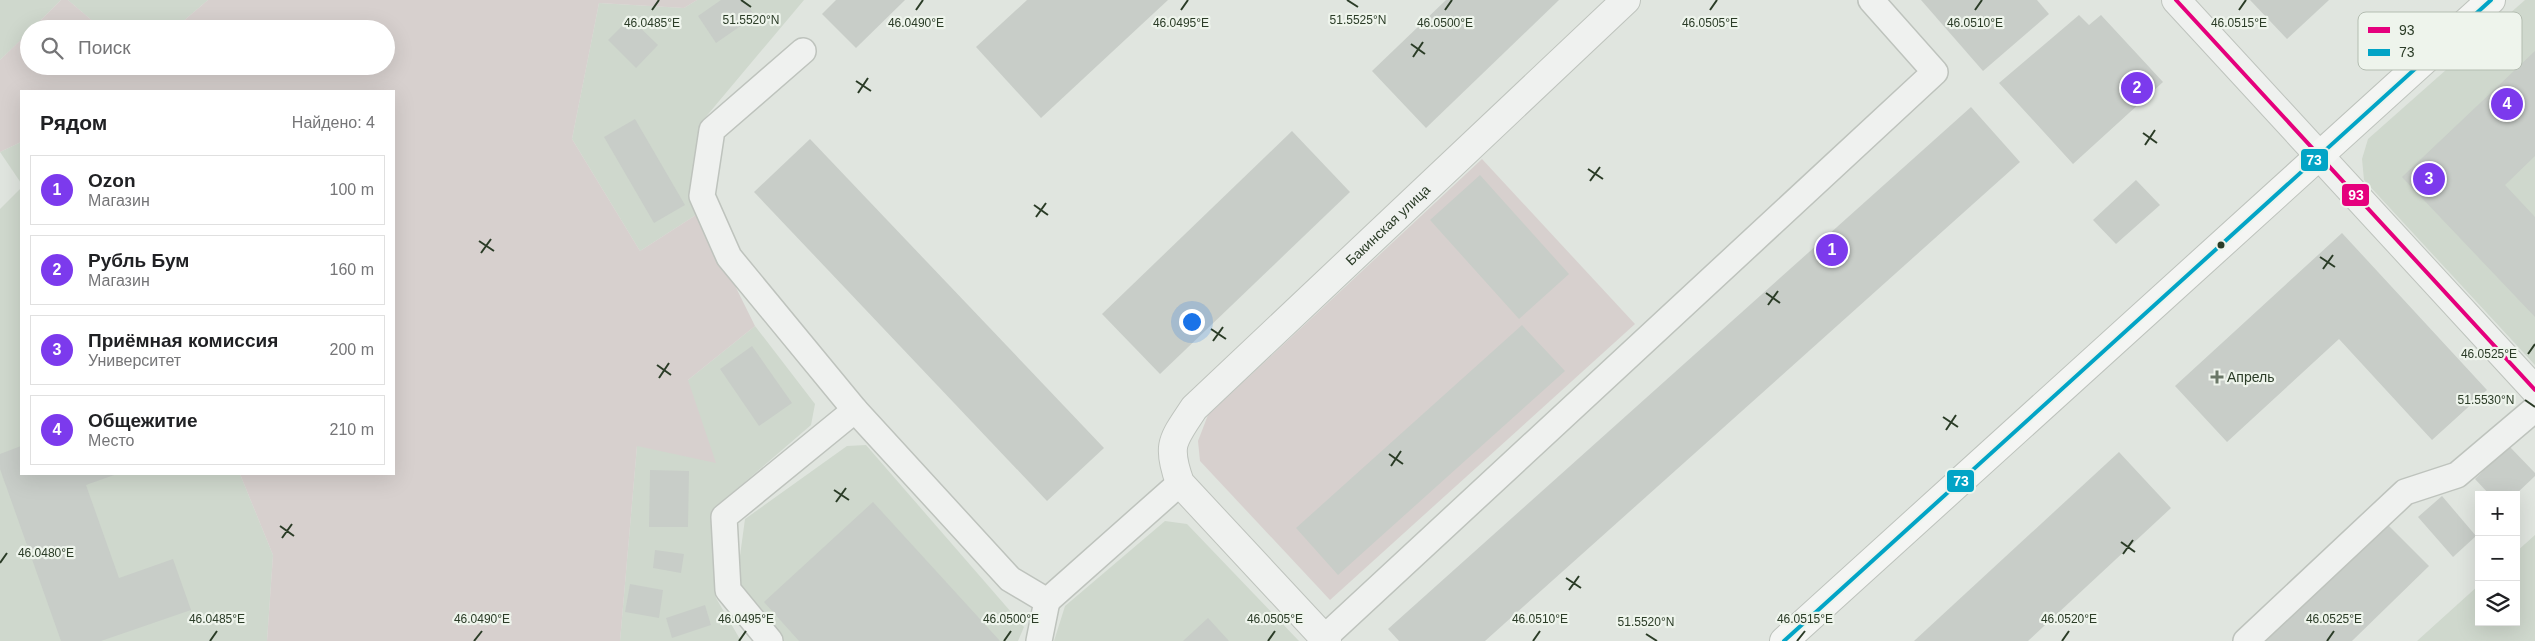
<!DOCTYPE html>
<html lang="ru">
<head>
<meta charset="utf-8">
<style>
  body { margin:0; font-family:Helvetica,sans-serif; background:#f6f6f6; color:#202124 }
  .controls { position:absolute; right:15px; bottom:15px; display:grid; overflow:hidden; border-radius:0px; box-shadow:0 5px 20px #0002 }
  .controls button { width:45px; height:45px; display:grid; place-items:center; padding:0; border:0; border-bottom:1px solid #e0e0e0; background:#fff; color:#202124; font:25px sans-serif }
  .you { position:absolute; left:1191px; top:321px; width:18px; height:18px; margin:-12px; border:4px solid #fff; border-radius:50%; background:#1a73e8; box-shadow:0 0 0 8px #1a73e833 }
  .badge { display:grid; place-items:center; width:32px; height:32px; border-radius:50%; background:#7c3aed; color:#fff; font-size:16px; font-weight:700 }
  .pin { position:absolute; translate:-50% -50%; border:2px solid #fff; box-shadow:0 1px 5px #0006 }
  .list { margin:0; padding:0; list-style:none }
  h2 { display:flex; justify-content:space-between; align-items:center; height:65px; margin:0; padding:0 20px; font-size:21px }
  h2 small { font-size:16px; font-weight:400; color:#757577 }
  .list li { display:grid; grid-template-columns:32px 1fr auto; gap:15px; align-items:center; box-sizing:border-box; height:70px; margin:0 10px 10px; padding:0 10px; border:1px solid #e0e0e0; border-radius:0px }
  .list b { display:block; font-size:19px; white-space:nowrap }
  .list p { margin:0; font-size:16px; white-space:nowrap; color:#757577 }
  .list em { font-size:16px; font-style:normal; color:#757577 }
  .icon { flex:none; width:28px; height:28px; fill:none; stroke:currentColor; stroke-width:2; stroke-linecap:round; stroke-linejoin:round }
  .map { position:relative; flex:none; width:2535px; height:641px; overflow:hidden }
  .search { position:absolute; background:#fff; box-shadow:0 5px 20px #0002; left:20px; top:20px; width:375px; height:55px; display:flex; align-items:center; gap:12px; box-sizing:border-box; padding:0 18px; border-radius:28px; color:#757577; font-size:19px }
  .panel { position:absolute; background:#fff; box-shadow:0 5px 20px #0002; left:20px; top:90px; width:375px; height:385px; border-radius:0px }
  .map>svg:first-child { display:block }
  .built { fill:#cfd8cd }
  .green { fill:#d7d0ce }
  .building { fill:#c8cdc8 }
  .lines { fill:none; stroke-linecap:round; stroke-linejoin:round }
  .service-casing { stroke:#bec3bd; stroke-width:28 }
  .minor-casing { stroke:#bec3bd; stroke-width:30 }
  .primary-casing { stroke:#bdc2bc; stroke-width:30 }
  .service { stroke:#eff1ef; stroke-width:25 }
  .minor { stroke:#eff1ef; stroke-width:28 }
  .primary { stroke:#f4f5f3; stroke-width:28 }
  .bus-1-casing { stroke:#eef4ec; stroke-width:8 }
  .bus-2-casing { stroke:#eef4ec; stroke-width:8 }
  .bus-1 { stroke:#e5007d; stroke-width:4 }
  .bus-2 { stroke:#02a4c6; stroke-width:4 }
  .ticks { fill:none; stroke:#2b3c27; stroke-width:2 }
  .bus-dot { fill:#2b3c27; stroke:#eef4ec; stroke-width:2 }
  .poi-dot { fill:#6a7767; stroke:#eef4ec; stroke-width:2 }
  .labels { text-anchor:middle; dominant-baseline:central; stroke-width:4.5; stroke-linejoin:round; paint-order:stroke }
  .street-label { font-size:14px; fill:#2b3c27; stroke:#eef4ec }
  .poi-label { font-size:14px; fill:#2b3c27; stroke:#eef4ec; text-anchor:start }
  .key { fill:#eef4ec; stroke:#b4bdb1; stroke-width:1 }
  .key-label { font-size:14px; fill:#2b3c27 }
  .ticks-label { font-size:12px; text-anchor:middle; fill:#2b3c27; stroke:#eef4ec; stroke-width:4.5; stroke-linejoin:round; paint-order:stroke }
  .line-badge { stroke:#eef4ec; stroke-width:2 }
  .badge-label { font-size:14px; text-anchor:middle; font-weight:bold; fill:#fff }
</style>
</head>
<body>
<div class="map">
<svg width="2535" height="641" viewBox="0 0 2535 641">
  <rect width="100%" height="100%" fill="#e0e5df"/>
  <g class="built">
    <polygon points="0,0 61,0 32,29 29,29 29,32 0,60"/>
    <polygon points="68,0 208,0 174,29 102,29"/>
    <polygon points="697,0 804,0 699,125 692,189 699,213 640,251 572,139 599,3 684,8"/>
    <polygon points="2525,0 2535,0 2535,365 2364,180 2362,159 2368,139"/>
    <polygon points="21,142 21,183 0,152"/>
    <polygon points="21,188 21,474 240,474 273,555 267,641 0,641 0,209"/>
    <polygon points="755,326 815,404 811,425 711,511 716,598 741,641 620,641 637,446 688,380"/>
    <polygon points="866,445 1024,627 1018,641 784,641 736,585 745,519 847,446"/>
    <polygon points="1165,521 1187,524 1299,641 1054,641 1065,606"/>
    <polygon points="2535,535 2535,641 2417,641 2479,585 2479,622 2516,622 2516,552"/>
  </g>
  <g class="green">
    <polygon points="61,0 68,0 102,29 32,29"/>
    <polygon points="208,0 697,0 684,8 599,3 572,139 640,251 699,213 755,326 688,380 716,463 637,446 620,641 267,641 273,555 240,474 394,474 394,91 21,91 21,142 0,152 0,60 29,32 29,66 386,66 386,29 174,29"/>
    <polygon points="1482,159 1635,324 1330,600 1200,461 1198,441 1208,415"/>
  </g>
  <g class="building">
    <polygon points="721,0 744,0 755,16 716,43 698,16"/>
    <polygon points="836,0 905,0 856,48 822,14"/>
    <polygon points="1027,0 1168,0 1041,118 976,47"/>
    <polygon points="1446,0 1559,0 1426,128 1372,71"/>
    <polygon points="1921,0 2037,0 2049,14 1983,71"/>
    <polygon points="2250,0 2329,0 2287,39"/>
    <polygon points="2079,15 2089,25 2101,15 2163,82 2073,164 1999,83"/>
    <polygon points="630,18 658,45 636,68 608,40"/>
    <polygon points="2535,51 2535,156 2505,185 2535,217 2535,317 2402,177"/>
    <polygon points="1971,107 2020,162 1485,641 1399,641 1388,629"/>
    <polygon points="635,119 685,205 654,223 604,137"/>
    <polygon points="1292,131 1350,192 1160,374 1102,314"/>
    <polygon points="810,139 1104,448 1047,501 754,192"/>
    <polygon points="1480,175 1569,274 1519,319 1430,220"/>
    <polygon points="2136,180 2160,205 2116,244 2093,220"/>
    <polygon points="2342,233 2487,390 2432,440 2339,339 2227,442 2175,386"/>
    <polygon points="1522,325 1565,371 1338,575 1296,528"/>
    <polygon points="752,346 792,403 759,426 720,369"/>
    <polygon points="21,446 21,474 117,474 86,485 119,578 173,559 191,610 101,641 61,641 0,469 0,454"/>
    <polygon points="2509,446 2535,473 2535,476 2515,495 2490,495 2475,479"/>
    <polygon points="2119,452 2171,508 2028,641 1914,641"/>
    <polygon points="650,470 689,471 688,527 649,527"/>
    <polygon points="2442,496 2476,536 2453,557 2418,517"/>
    <polygon points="873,502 1000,641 799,641 764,602"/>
    <polygon points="2386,523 2429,566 2352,641 2265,641"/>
    <polygon points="655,550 684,554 681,573 653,568"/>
    <polygon points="630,584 663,590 659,618 625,612"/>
    <polygon points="705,605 711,625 672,638 666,618"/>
    <polygon points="1208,618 1229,641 1183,641"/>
  </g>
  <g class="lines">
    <defs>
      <g id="service">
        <polyline points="803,51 712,130 702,196 729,257 855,410 1010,579 1047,601 1180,483"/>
        <polyline points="1324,638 1935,72 1871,0"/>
        <polyline points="770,641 728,590 724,517 855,410"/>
        <polyline points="1039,641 1047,601"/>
        <polyline points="2246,641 2405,492 2457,475 2535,409"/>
      </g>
      <g id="minor">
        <polyline points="2176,0 2535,390"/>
        <path id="s1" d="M 1327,641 L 1180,483 C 1166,444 1173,440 1194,408 L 1626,0"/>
      </g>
      <polyline id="primary" points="1784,641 2491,0"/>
    </defs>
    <use href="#service" class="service-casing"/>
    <use href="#minor" class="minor-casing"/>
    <use href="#primary" class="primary-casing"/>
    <use href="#service" class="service"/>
    <use href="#minor" class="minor"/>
    <use href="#primary" class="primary"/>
    <defs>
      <polyline id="bus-1" points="2176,0 2535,390"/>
      <polyline id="bus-2" points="1784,641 2491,0"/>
    </defs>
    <use href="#bus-1" class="bus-1-casing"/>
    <use href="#bus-2" class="bus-2-casing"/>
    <use href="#bus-1" class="bus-1"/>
    <use href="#bus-2" class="bus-2"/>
  </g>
  <path class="ticks" d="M 741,0 L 751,7M 1347,0 L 1358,7M 652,10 L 659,0M 916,10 L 923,0M 1181,10 L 1188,0M 1445,10 L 1452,0M 1710,10 L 1717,0M 1975,10 L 1982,0M 2239,10 L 2246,0M 1411,44 L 1425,54M 1413,57 L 1423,42M 856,81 L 871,91M 858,93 L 868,78M 2143,133 L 2157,143M 2145,145 L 2155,130M 1588,169 L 1603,179M 1590,181 L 1600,167M 1034,205 L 1048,215M 1036,217 L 1046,203M 479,241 L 494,251M 481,253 L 491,239M 2320,257 L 2335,267M 2323,269 L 2333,255M 1766,293 L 1780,303M 1768,305 L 1778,291M 1211,329 L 1226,339M 1213,341 L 1223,327M 2528,354 L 2535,344M 657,365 L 671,375M 659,378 L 669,363M 2525,400 L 2535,407M 1943,417 L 1958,427M 1946,430 L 1956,415M 1389,454 L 1403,464M 1391,466 L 1401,451M 834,490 L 849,500M 836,502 L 846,488M 280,526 L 294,536M 282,538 L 292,524M 2121,542 L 2135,552M 2123,554 L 2133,540M 0,563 L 7,553M 1566,578 L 1581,588M 1569,590 L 1579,576M 1646,634 L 1657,641M 210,641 L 217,631M 474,641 L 482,631M 739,641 L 746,631M 1004,641 L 1011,631M 1268,641 L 1275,631M 1533,641 L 1540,631M 1797,641 L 1805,631M 2062,641 L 2069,631M 2327,641 L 2334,631"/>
  <circle class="bus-dot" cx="2221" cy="245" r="4.5"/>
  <path class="poi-dot" d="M2214.5 369.5h5v5h5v5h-5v5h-5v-5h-5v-5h5z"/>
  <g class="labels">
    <g class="street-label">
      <text stroke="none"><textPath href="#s1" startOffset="564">Бакинская улица</textPath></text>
    </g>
    <g class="poi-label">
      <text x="2227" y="377">Апрель</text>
    </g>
  </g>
  <rect x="2358" y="12" width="164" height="58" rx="8" class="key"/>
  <rect x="2368" y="27" width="22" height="6" fill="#e5007d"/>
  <rect x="2368" y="49" width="22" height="7" fill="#02a4c6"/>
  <g class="key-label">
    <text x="2399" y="35">93</text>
    <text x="2399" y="57">73</text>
  </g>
  <g class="ticks-label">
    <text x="1358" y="24">51.5525°N</text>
    <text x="751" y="24">51.5520°N</text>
    <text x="652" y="27">46.0485°E</text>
    <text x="916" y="27">46.0490°E</text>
    <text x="1181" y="27">46.0495°E</text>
    <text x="1445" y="27">46.0500°E</text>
    <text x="1710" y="27">46.0505°E</text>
    <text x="1975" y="27">46.0510°E</text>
    <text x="2239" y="27">46.0515°E</text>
    <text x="2489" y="358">46.0525°E</text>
    <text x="2486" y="404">51.5530°N</text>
    <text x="46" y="557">46.0480°E</text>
    <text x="217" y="623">46.0485°E</text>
    <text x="482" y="623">46.0490°E</text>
    <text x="746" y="623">46.0495°E</text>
    <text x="1011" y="623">46.0500°E</text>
    <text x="1275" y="623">46.0505°E</text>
    <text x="1540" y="623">46.0510°E</text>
    <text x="1805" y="623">46.0515°E</text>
    <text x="2069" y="623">46.0520°E</text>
    <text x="2334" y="623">46.0525°E</text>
    <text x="1646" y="626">51.5520°N</text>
  </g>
  <g class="line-badge">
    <rect x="2300" y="148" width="29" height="24" rx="5" fill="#02a4c6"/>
    <rect x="2341" y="183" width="29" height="24" rx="5" fill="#e5007d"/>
    <rect x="1946" y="469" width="29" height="24" rx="5" fill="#02a4c6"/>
  </g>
  <g class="badge-label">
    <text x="2314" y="165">73</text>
    <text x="2356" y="200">93</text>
    <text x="1961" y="486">73</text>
  </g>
</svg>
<div class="controls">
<button>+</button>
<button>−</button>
<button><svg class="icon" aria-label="layers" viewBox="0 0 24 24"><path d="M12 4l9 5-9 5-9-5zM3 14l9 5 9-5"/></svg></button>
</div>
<div class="you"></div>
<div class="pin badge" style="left:1832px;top:250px">1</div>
<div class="pin badge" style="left:2137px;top:88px">2</div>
<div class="pin badge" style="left:2429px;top:179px">3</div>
<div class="pin badge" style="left:2507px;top:104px">4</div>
<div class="search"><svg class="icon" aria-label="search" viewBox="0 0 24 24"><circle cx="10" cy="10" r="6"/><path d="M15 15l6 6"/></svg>Поиск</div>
<section class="panel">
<h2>Рядом<small>Найдено: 4</small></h2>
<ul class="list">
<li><span class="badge">1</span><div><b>Ozon</b><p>Магазин</p></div><em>100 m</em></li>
<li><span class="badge">2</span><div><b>Рубль Бум</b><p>Магазин</p></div><em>160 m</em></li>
<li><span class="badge">3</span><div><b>Приёмная комиссия</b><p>Университет</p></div><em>200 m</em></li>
<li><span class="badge">4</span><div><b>Общежитие</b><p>Место</p></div><em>210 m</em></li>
</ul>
</section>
</div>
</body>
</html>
